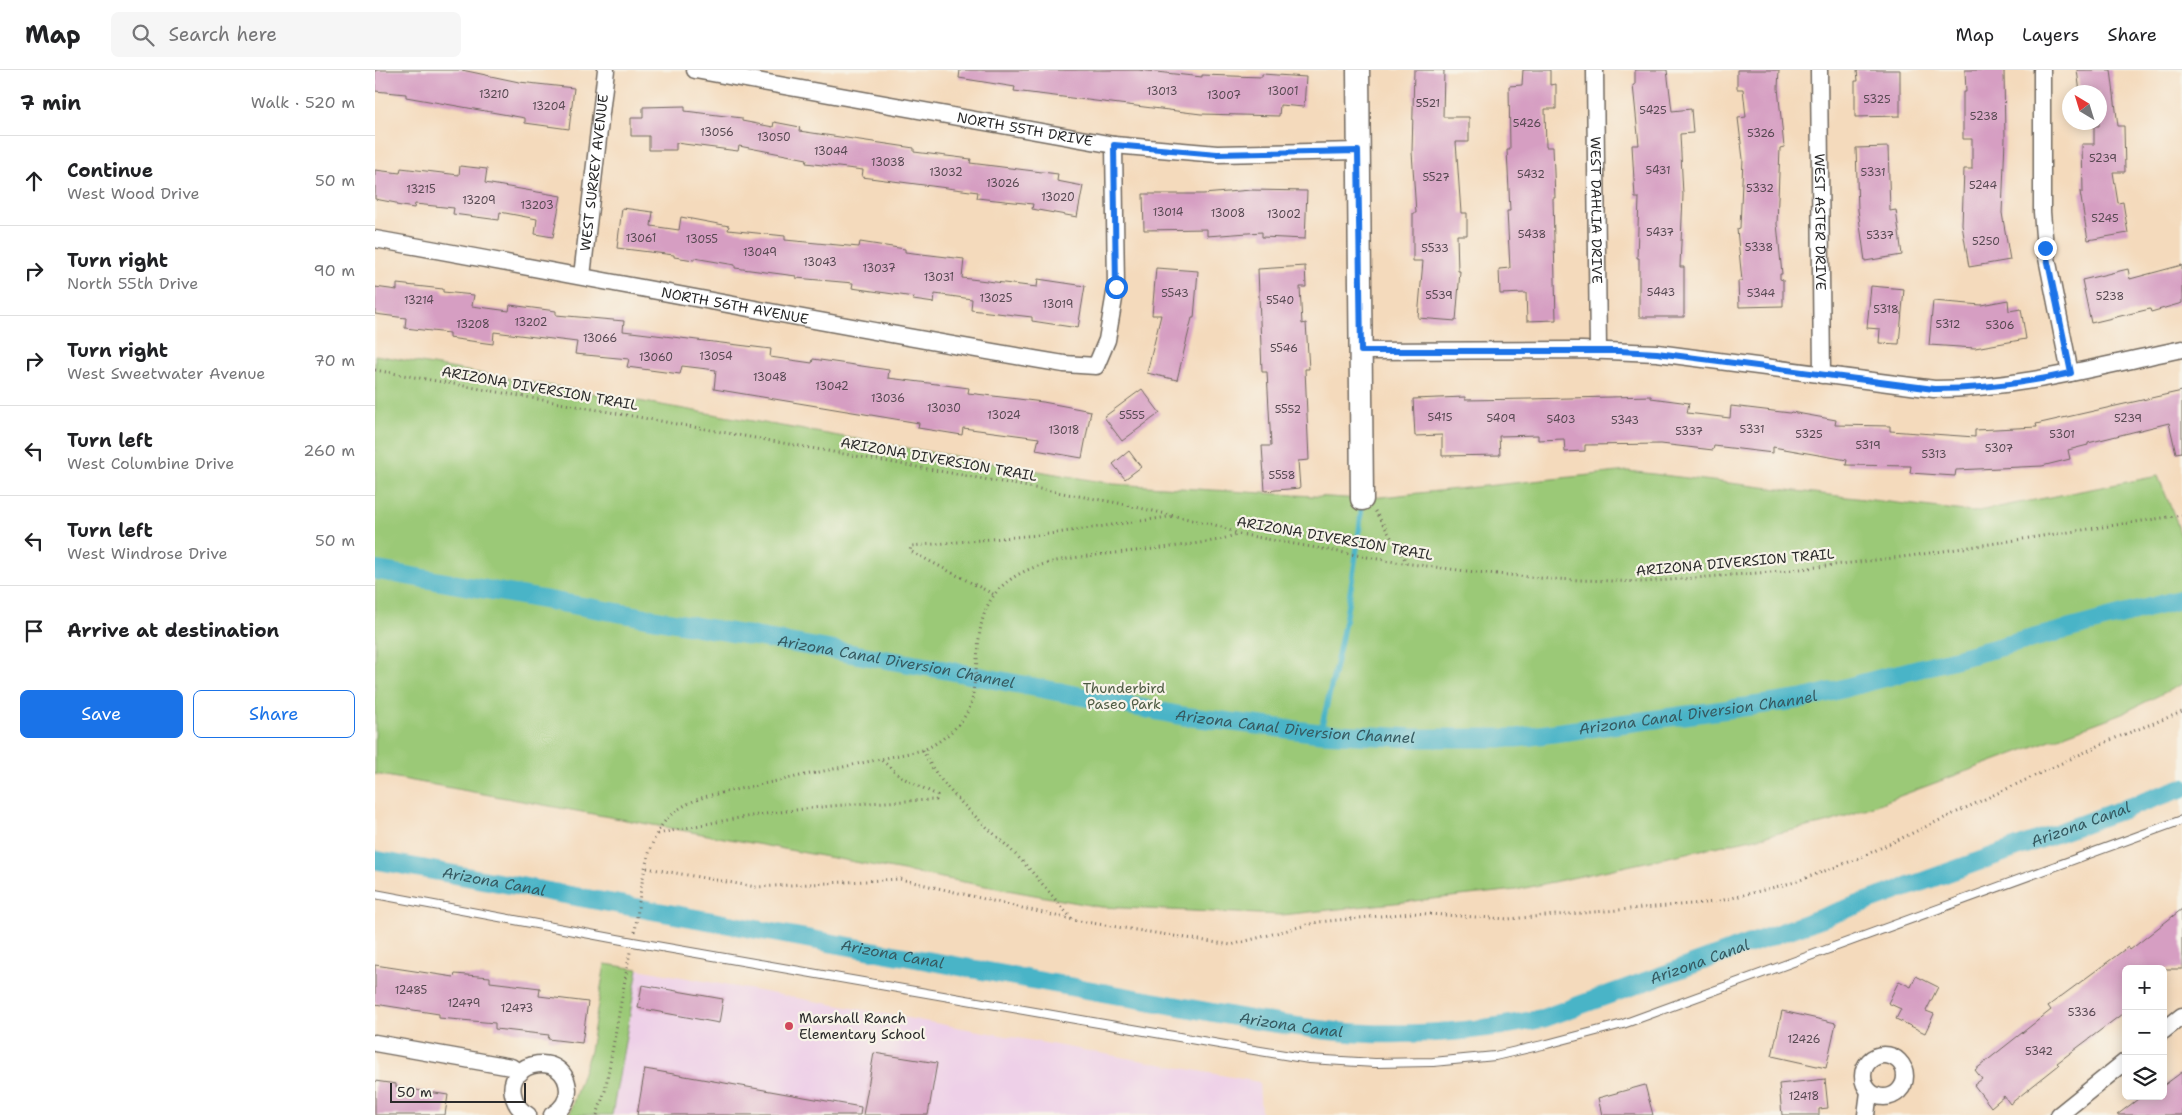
<!DOCTYPE html>
<html lang="en">
<head>
<meta charset="utf-8">
<style>
  body { margin:0; font-family:"Shantell Sans",sans-serif; background:#f6f6f6; color:#202124 }
  .controls { position:absolute; right:15px; bottom:15px; display:grid; overflow:hidden; border-radius:8px; box-shadow:0 2px 12px #0003 }
  .controls button { width:45px; height:45px; display:grid; place-items:center; padding:0; border:0; border-bottom:1px solid #e0e0e0; background:#fff; color:#202124; font:25px sans-serif }
  .compass { position:absolute; left:1687px; top:15px; width:45px; height:45px; border-radius:50%; background:#fff; box-shadow:0 2px 12px #0003; rotate:322deg }
  .scale { position:absolute; left:15px; bottom:12px; width:136px; box-sizing:border-box; padding-left:5px; border:2px solid #2b2b2b; border-top:0; font-size:14px; line-height:18px; white-space:nowrap; color:#2b2b2b; -webkit-text-stroke:4px #f7f3e8; paint-order:stroke }
  .stop { position:absolute; width:15px; height:15px; margin:-11px; border:4px solid #1a73e8; border-radius:50%; background:#fff }
  .stop.end { background:#1a73e8; border-color:#fff; box-shadow:0 1px 5px #0008 }
  .list { margin:0; padding:0; list-style:none }
  h2 { display:flex; justify-content:space-between; align-items:center; height:65px; margin:0; padding:0 20px; font-size:21px }
  h2 small { font-size:16px; font-weight:400; color:#757577 }
  .list li { display:grid; grid-template-columns:32px 1fr auto; gap:15px; align-items:center; box-sizing:border-box; height:90px; padding:0 20px; border-top:1px solid #e0e0e0 }
  .list b { display:block; font-size:19px; white-space:nowrap }
  .list p { margin:0; font-size:16px; white-space:nowrap; color:#757577 }
  .list em { font-size:16px; font-style:normal; color:#757577 }
  .actions { display:flex; gap:10px; padding:15px 20px }
  .actions a { flex:1; padding:11px 0; border:1px solid #1a73e8; border-radius:8px; text-align:center; font-size:18px; color:#1a73e8 }
  .actions .main { background:#1a73e8; color:#fff }
  .icon { flex:none; width:28px; height:28px; fill:none; stroke:currentColor; stroke-width:2; stroke-linecap:round; stroke-linejoin:round }
  .map { position:relative; flex:none; width:1807px; height:1045px; overflow:hidden }
  header { display:flex; align-items:center; gap:30px; box-sizing:border-box; height:70px; padding:0 25px; background:#fff; border-bottom:1px solid #e0e0e0 }
  header strong { font-size:24px }
  nav { display:flex; gap:28px; margin-inline-start:auto; font-size:18px }
  .search { width:350px; height:45px; background:#f6f6f6; display:flex; align-items:center; gap:12px; box-sizing:border-box; padding:0 18px; border-radius:8px; color:#757577; font-size:19px }
  main { display:flex }
  aside { flex:1; background:#fff }
  .map>svg:first-child { display:block }
  .built { fill:#eed0e8 }
  .green { fill:#9bc977; stroke:#637a51 }
  .lines { fill:none; stroke-linecap:round; stroke-linejoin:round }
  .stream { stroke:#49b4c7; stroke-width:5.5 }
  .canal { stroke:#49b4c7; stroke-width:19 }
  .building { fill:#d69ec2 }
  .lane-casing { stroke:#71685e; stroke-width:10 }
  .street-casing { stroke:#71685e; stroke-width:19 }
  .secondary-casing { stroke:#71685e; stroke-width:25 }
  .path { stroke:#71685e; stroke-width:3; stroke-dasharray:1 4; stroke-linecap:butt }
  .lane { stroke:#fff; stroke-width:8 }
  .street { stroke:#fff; stroke-width:16 }
  .secondary { stroke:#fff; stroke-width:22 }
  .route { stroke:#1a73e8; stroke-width:6 }
  .poi-dot { fill:#d1495b; stroke:#f7f3e8; stroke-width:2 }
  .labels { text-anchor:middle; dominant-baseline:central; stroke-width:4.5; stroke-linejoin:round; paint-order:stroke }
  .number-label { font-size:11px; fill:#564851 }
  .street-label { font-size:14px; fill:#2b2b2b; stroke:#f7f3e8 }
  .park-label { font-size:14px; fill:#4d5a42; stroke:#f7f3e8 }
  .poi-label { font-size:14px; fill:#2b2b2b; stroke:#f7f3e8; text-anchor:start }
  .water-label { font-size:15px; font-style:italic; fill:#365b62; stroke:#f7f3e8 }
</style>
</head>
<body>
<header>
<strong>Map</strong>
<div class="search"><svg class="icon" aria-label="search" viewBox="0 0 24 24"><circle cx="10" cy="10" r="6"/><path d="M15 15l6 6"/></svg>Search here</div>
<nav><a>Map</a><a>Layers</a><a>Share</a></nav>
</header>
<main>
<aside>
<h2>7 min<small>Walk · 520 m</small></h2>
<ul class="list">
<li><svg class="icon" aria-label="ahead" viewBox="0 0 24 24"><path d="M12 20V5M6 11l6-6 6 6"/></svg><div><b>Continue</b><p>West Wood Drive</p></div><em>50 m</em></li>
<li><svg class="icon" aria-label="right" viewBox="0 0 24 24"><path d="M7 20v-9h11M14 6l5 5-5 5"/></svg><div><b>Turn right</b><p>North 55th Drive</p></div><em>90 m</em></li>
<li><svg class="icon" aria-label="right" viewBox="0 0 24 24"><path d="M7 20v-9h11M14 6l5 5-5 5"/></svg><div><b>Turn right</b><p>West Sweetwater Avenue</p></div><em>70 m</em></li>
<li><svg class="icon" aria-label="left" viewBox="0 0 24 24"><path d="M17 20v-9H6M10 6l-5 5 5 5"/></svg><div><b>Turn left</b><p>West Columbine Drive</p></div><em>260 m</em></li>
<li><svg class="icon" aria-label="left" viewBox="0 0 24 24"><path d="M17 20v-9H6M10 6l-5 5 5 5"/></svg><div><b>Turn left</b><p>West Windrose Drive</p></div><em>50 m</em></li>
<li><svg class="icon" aria-label="arrive" viewBox="0 0 24 24"><path d="M6 21V4h12l-3 4 3 4H6"/></svg><div><b>Arrive at destination</b></div></li>
</ul>
<div class="actions"><a class="main">Save</a><a>Share</a></div>
</aside>
<div class="map">
<svg width="1807" height="1045" viewBox="0 0 1807 1045">
  <rect width="100%" height="100%" fill="#f7f3e8"/>
  <filter id="ink" filterUnits="userSpaceOnUse"><feTurbulence type="fractalNoise" baseFrequency=".02" numOctaves="2"/><feDisplacementMap in="SourceGraphic" scale="10" xChannelSelector="R" yChannelSelector="G"/><feConvolveMatrix kernelMatrix="1 2 1 2 8 2 1 2 1" color-interpolation-filters="sRGB"/></filter>
  <filter id="wash" filterUnits="userSpaceOnUse"><feTurbulence type="fractalNoise" baseFrequency=".0096" numOctaves="4" result="noise"/><feDisplacementMap in="SourceGraphic" scale="20" xChannelSelector="R" yChannelSelector="G"/><feGaussianBlur stdDeviation="1.12" result="paint"/><feColorMatrix in="noise" values="0 0 0 0 0 0 0 0 0 0 0 0 0 0 0 0 0 1.4 0 .05"/><feComposite in="paint" operator="in"/></filter>
  <g filter="url(#wash)">
    <rect width="100%" height="100%" fill="#f4dabc"/>
    <polygon class="built" points="263,899 884,1012 886,1045 237,1045"/>
    <g class="green">
      <polygon points="0,285 738,414 987,429 1253,401 1598,442 1783,406 1801,450 1807,470 1807,614 1748,643 1455,752 1141,820 907,845 725,837 0,704"/>
      <polygon points="230,894 263,899 237,1045 194,1045 215,981"/>
    </g>
    <g class="lines">
      <path class="stream" d="M 945,663 C 964,587 980,512 987,434"/>
      <g class="canal">
        <path id="s1" d="M 0,500 L 576,601 L 808,646 L 945,663 L 1038,668 L 1142,668 L 1428,629 L 1807,529"/>
        <path id="s2" d="M 0,790 L 884,951 C 917,955 950,962 983,963 C 1045,966 1108,961 1169,948 L 1807,718"/>
      </g>
    </g>
    <g id="blocks">
      <g class="building">
        <polygon points="0,0 87,0 144,12 199,18 194,59 150,53 150,48 31,27 31,24 0,21"/>
        <polygon points="585,0 763,0 827,7 827,5 887,7 887,4 931,7 929,37 905,35 904,46 826,44 639,21 640,17 584,8"/>
        <polygon points="1039,0 1069,0 1068,47 1094,47 1094,72 1081,72 1086,143 1092,143 1092,165 1082,165 1083,201 1085,201 1081,251 1043,248 1048,191 1038,191 1038,143 1041,143 1037,82"/>
        <polygon points="1148,0 1175,0 1175,15 1181,14 1181,39 1170,39 1171,77 1178,77 1180,128 1178,128 1181,250 1152,251 1151,223 1125,224 1124,199 1135,198 1132,141 1135,141 1132,80 1135,80 1134,16 1147,15"/>
        <polygon points="1260,0 1292,0 1297,41 1316,39 1318,63 1305,64 1308,125 1305,197 1309,197 1309,247 1264,247 1264,188 1262,188 1264,128 1260,128 1257,75 1264,75 1258,15 1260,15"/>
        <polygon points="1362,0 1404,0 1403,18 1409,77 1405,78 1402,154 1407,204 1405,204 1405,209 1408,210 1408,236 1364,237 1363,211 1367,211 1362,159 1365,158 1368,89 1363,48 1371,47 1368,19 1362,19"/>
        <polygon points="1482,0 1525,0 1525,46 1480,47 1480,11 1483,11"/>
        <polygon points="1590,0 1629,0 1630,69 1627,143 1635,190 1594,197 1587,155 1589,99 1597,99 1597,69 1588,69 1588,22 1591,22"/>
        <polygon points="1702,0 1736,0 1743,56 1749,56 1750,102 1738,102 1743,133 1748,132 1753,163 1713,170 1705,122 1708,122 1707,74 1719,74 1719,56 1724,56 1724,22 1705,22"/>
        <polygon points="310,36 310,41 367,48 367,51 398,57 399,52 425,57 424,61 539,78 539,82 596,89 595,93 683,104 682,111 708,116 702,147 657,139 658,134 602,128 603,122 487,107 488,100 431,93 432,89 364,76 363,81 301,73 301,80 274,80 274,66 256,66 256,48 268,48 268,37"/>
        <polygon points="1513,77 1515,141 1521,140 1527,185 1490,191 1483,140 1481,78"/>
        <polygon points="85,96 112,99 110,113 186,126 178,167 160,164 162,149 125,142 124,150 78,144 79,138 40,134 39,138 21,135 21,133 0,129 0,100 25,103 26,98 84,105"/>
        <polygon points="876,120 932,121 930,169 887,167 887,162 832,166 832,159 769,160 768,124 828,124"/>
        <polygon points="247,138 278,142 276,156 304,160 306,147 354,156 353,160 410,166 410,170 484,177 485,172 530,179 530,182 589,189 587,208 662,217 663,209 710,216 703,258 657,251 657,247 596,240 597,229 560,224 559,233 538,230 539,227 477,218 478,213 421,208 421,206 360,198 360,195 319,188 319,190 299,187 299,185 242,178"/>
        <polygon points="1807,195 1807,233 1776,242 1775,239 1716,253 1707,210 1753,199 1755,209"/>
        <polygon points="930,196 931,217 925,217 927,254 931,253 934,299 930,299 934,390 923,391 925,418 890,421 887,376 896,376 892,302 887,302 883,199"/>
        <polygon points="781,198 823,201 819,248 817,248 802,310 772,303 786,245 777,245"/>
        <polygon points="22,214 68,219 68,222 99,225 97,236 134,241 135,235 181,241 181,245 249,251 248,261 396,279 395,287 437,293 438,289 514,300 513,308 594,318 593,323 668,332 716,341 707,388 661,380 664,368 588,358 587,365 543,358 544,353 339,319 341,300 307,296 305,304 252,297 254,289 200,284 202,272 119,262 118,274 74,268 74,263 30,258 31,248 0,244 0,217 22,220"/>
        <polygon points="1496,216 1529,219 1524,274 1504,273 1505,259 1492,258"/>
        <polygon points="1633,230 1634,241 1646,239 1651,269 1600,278 1554,275 1558,231 1606,235"/>
        <polygon points="767,319 785,343 747,371 729,347"/>
        <polygon points="1807,321 1807,382 1801,383 1794,353 1713,373 1713,375 1693,380 1695,389 1667,396 1581,400 1580,406 1535,403 1536,396 1471,395 1472,390 1398,377 1398,383 1339,376 1338,380 1286,374 1210,375 1210,381 1190,382 1189,369 1163,370 1163,365 1124,366 1125,385 1067,386 1067,365 1040,366 1038,329 1090,327 1090,330 1154,329 1276,326 1276,328 1314,333 1312,343 1355,348 1356,336 1415,343 1416,342 1461,350 1460,355 1515,356 1515,361 1600,367 1600,360 1662,357 1661,354"/>
        <polygon points="754,381 766,397 750,409 738,394"/>
        <polygon points="1807,839 1807,899 1751,899 1751,941 1682,993 1684,995 1635,1034 1629,1026 1616,1037 1599,1015 1607,1009 1600,1000 1676,940 1673,936 1753,877 1755,880"/>
        <polygon points="0,895 79,907 80,904 115,907 115,912 165,918 164,926 213,932 207,973 173,969 174,965 120,959 120,953 64,948 64,944 0,934"/>
        <polygon points="1541,906 1563,917 1551,941 1559,944 1550,963 1521,949 1526,939 1513,933 1524,911 1536,917"/>
        <polygon points="267,915 348,929 344,953 263,938"/>
        <polygon points="1407,941 1461,953 1451,998 1397,986"/>
        <polygon points="499,983 562,993 553,1045 488,1045"/>
        <polygon points="270,999 486,1037 485,1045 262,1045"/>
        <polygon points="1807,1002 1807,1045 1742,1045 1767,1026 1788,1026 1788,1016"/>
        <polygon points="1450,1009 1453,1038 1444,1039 1444,1045 1407,1045 1404,1014"/>
        <polygon points="0,1011 21,1014 21,1017 73,1025 70,1045 0,1045"/>
        <polygon points="1270,1015 1278,1045 1227,1045 1223,1028"/>
      </g>
    </g>
  </g>
  <g filter="url(#ink)">
    <use href="#blocks" fill-opacity="0" stroke="#71685e" stroke-width="1"/>
    <g class="lines">
      <defs>
        <polyline id="lane" points="0,824 258,872 873,979 934,989 1000,993 1058,992 1120,986 1172,974 1248,954 1807,750"/>
        <g id="street">
          <path id="s3" d="M 320,0 L 739,75 L 842,84 L 983,81"/>
          <path id="s4" d="M 1220,0 L 1223,281"/>
          <path id="s5" d="M 1444,0 L 1447,305"/>
          <polyline points="1667,0 1667,142 1670,178 1695,303"/>
          <path id="s6" d="M 0,169 C 230,210 459,256 689,294 L 721,296 L 732,270 L 741,217 L 739,75"/>
          <path id="s7" d="M 207,206 L 231,0"/>
          <path d="M 986,281 L 1207,280 L 1282,283 L 1559,319 C 1643,319 1725,296 1807,279"/>
          <polyline points="1788,961 1807,946"/>
          <polyline points="0,973 136,997 145,1003"/>
          <circle cx="1509" cy="1006" r="21"/>
          <path d="M 153,1045 C 144,1040 140,1034 138,1024 C 131,990 191,980 193,1020 C 193,1031 186,1040 177,1045"/>
          <polyline points="1491,1045 1494,1022"/>
          <polyline points="1684,1045 1751,991"/>
        </g>
        <polyline id="secondary" points="983,0 987,429"/>
      </defs>
      <use href="#lane" class="lane-casing"/>
      <use href="#street" class="street-casing"/>
      <use href="#secondary" class="secondary-casing"/>
      <g class="path">
        <polyline points="0,300 743,433 844,456 864,464 1020,492 1091,501 1175,509 1269,512 1408,501 1535,486 1807,445"/>
        <polyline points="1000,441 1032,493"/>
        <polyline points="618,524 535,481 536,476 674,464 800,446"/>
        <path d="M 548,680 C 564,719 612,755 642,786 C 662,806 679,829 698,850"/>
        <path d="M 283,764 C 375,743 467,732 561,730 L 562,725 L 528,708 L 505,689"/>
        <polyline points="272,798 381,817 525,809 698,850 856,875 943,852 1037,843 1133,849 1341,832 1420,812 1482,789 1738,669 1807,642"/>
        <path d="M 260,862 C 265,827 269,766 298,743 C 310,734 322,729 336,725 L 548,680 C 567,672 589,654 596,634 C 598,628 598,621 599,615 C 606,574 598,535 636,509 C 666,488 715,486 750,482 C 782,479 813,475 844,470 L 863,464"/>
        <polyline points="222,1045 230,1021 255,882"/>
      </g>
      <use href="#lane" class="lane"/>
      <use href="#street" class="street"/>
      <use href="#secondary" class="secondary"/>
    </g>
  </g>
  <g class="lines" filter="url(#ink)">
    <path class="route" d="M 741,217 L 739,75 L 842,84 L 983,81 L 986,281 L 1244,281 L 1282,283 L 1559,319 C 1605,319 1651,313 1696,303 L 1670,178"/>
  </g>
  <circle class="poi-dot" cx="414" cy="956" r="5"/>
  <g class="labels">
    <g class="number-label">
      <text x="787" y="21">13013</text>
      <text x="908" y="21">13001</text>
      <text x="119" y="24">13210</text>
      <text x="849" y="25">13007</text>
      <text x="1502" y="29">5325</text>
      <text x="1053" y="33">5521</text>
      <text x="174" y="36">13204</text>
      <text x="1278" y="40">5425</text>
      <text x="1609" y="46">5238</text>
      <text x="1152" y="53">5426</text>
      <text x="342" y="62">13056</text>
      <text x="1386" y="63">5326</text>
      <text x="399" y="67">13050</text>
      <text x="456" y="81">13044</text>
      <text x="1728" y="88">5239</text>
      <text x="513" y="92">13038</text>
      <text x="1283" y="100">5431</text>
      <text x="571" y="102">13032</text>
      <text x="1498" y="102">5331</text>
      <text x="1156" y="104">5432</text>
      <text x="1061" y="107">5527</text>
      <text x="628" y="113">13026</text>
      <text x="1608" y="115">5244</text>
      <text x="1385" y="118">5332</text>
      <text x="46" y="119">13215</text>
      <text x="683" y="127">13020</text>
      <text x="104" y="130">13209</text>
      <text x="162" y="135">13203</text>
      <text x="793" y="142">13014</text>
      <text x="853" y="143">13008</text>
      <text x="909" y="144">13002</text>
      <text x="1730" y="148">5245</text>
      <text x="1285" y="162">5437</text>
      <text x="1157" y="164">5438</text>
      <text x="1505" y="165">5337</text>
      <text x="266" y="168">13061</text>
      <text x="327" y="169">13055</text>
      <text x="1611" y="171">5250</text>
      <text x="1384" y="177">5338</text>
      <text x="1060" y="178">5533</text>
      <text x="385" y="182">13049</text>
      <text x="445" y="192">13043</text>
      <text x="504" y="198">13037</text>
      <text x="564" y="207">13031</text>
      <text x="1286" y="222">5443</text>
      <text x="800" y="223">5543</text>
      <text x="1386" y="223">5344</text>
      <text x="1064" y="225">5539</text>
      <text x="1735" y="226">5238</text>
      <text x="621" y="228">13025</text>
      <text x="44" y="230">13214</text>
      <text x="905" y="230">5540</text>
      <text x="683" y="234">13019</text>
      <text x="1511" y="239">5318</text>
      <text x="156" y="252">13202</text>
      <text x="98" y="254">13208</text>
      <text x="1573" y="254">5312</text>
      <text x="1625" y="255">5306</text>
      <text x="225" y="268">13066</text>
      <text x="909" y="278">5546</text>
      <text x="341" y="286">13054</text>
      <text x="281" y="287">13060</text>
      <text x="395" y="307">13048</text>
      <text x="457" y="316">13042</text>
      <text x="513" y="328">13036</text>
      <text x="569" y="338">13030</text>
      <text x="913" y="339">5552</text>
      <text x="629" y="345">13024</text>
      <text x="757" y="345">5555</text>
      <text x="1065" y="347">5415</text>
      <text x="1126" y="348">5409</text>
      <text x="1753" y="348">5239</text>
      <text x="1186" y="349">5403</text>
      <text x="1250" y="350">5343</text>
      <text x="1377" y="359">5331</text>
      <text x="689" y="360">13018</text>
      <text x="1314" y="361">5337</text>
      <text x="1434" y="364">5325</text>
      <text x="1687" y="364">5301</text>
      <text x="1493" y="375">5319</text>
      <text x="1624" y="378">5307</text>
      <text x="1559" y="384">5313</text>
      <text x="907" y="405">5558</text>
      <text x="36" y="920">12485</text>
      <text x="89" y="933">12479</text>
      <text x="142" y="938">12473</text>
      <text x="1707" y="942">5336</text>
      <text x="1429" y="969">12426</text>
      <text x="1664" y="981">5342</text>
      <text x="1429" y="1026">12418</text>
    </g>
    <g class="street-label">
      <text stroke="none"><textPath href="#s3" startOffset="335">NORTH 55TH DRIVE</textPath></text>
      <text stroke="none"><textPath href="#s7" startOffset="104">WEST SURREY AVENUE</textPath></text>
      <text stroke="none"><textPath href="#s4" startOffset="140">WEST DAHLIA DRIVE</textPath></text>
      <text stroke="none"><textPath href="#s5" startOffset="152">WEST ASTER DRIVE</textPath></text>
      <text stroke="none"><textPath href="#s6" startOffset="366">NORTH 56TH AVENUE</textPath></text>
      <text transform="translate(165 318) rotate(10)">ARIZONA DIVERSION TRAIL</text>
      <text transform="translate(564 389) rotate(10)">ARIZONA DIVERSION TRAIL</text>
      <text transform="translate(960 468) rotate(10)">ARIZONA DIVERSION TRAIL</text>
      <text transform="translate(1360 492) rotate(-5)">ARIZONA DIVERSION TRAIL</text>
    </g>
    <g class="park-label">
      <text x="749" y="618">Thunderbird<tspan x="749" dy="16">Paseo Park</tspan></text>
    </g>
    <g class="poi-label">
      <text x="424" y="948">Marshall Ranch<tspan x="424" dy="16">Elementary School</tspan></text>
    </g>
    <g class="water-label">
      <text stroke="none"><textPath href="#s1" startOffset="529">Arizona Canal Diversion Channel</textPath></text>
      <text stroke="none"><textPath href="#s1" startOffset="1339">Arizona Canal Diversion Channel</textPath></text>
      <text stroke="none"><textPath href="#s1" startOffset="934">Arizona Canal Diversion Channel</textPath></text>
      <text stroke="none"><textPath href="#s2" startOffset="1756">Arizona Canal</textPath></text>
      <text stroke="none"><textPath href="#s2" startOffset="121">Arizona Canal</textPath></text>
      <text stroke="none"><textPath href="#s2" startOffset="526">Arizona Canal</textPath></text>
      <text stroke="none"><textPath href="#s2" startOffset="1351">Arizona Canal</textPath></text>
      <text stroke="none"><textPath href="#s2" startOffset="931">Arizona Canal</textPath></text>
    </g>
  </g>
</svg>
<div class="controls">
<button>+</button>
<button>−</button>
<button><svg class="icon" aria-label="layers" viewBox="0 0 24 24"><path d="M12 4l9 5-9 5-9-5zM3 14l9 5 9-5"/></svg></button>
</div>
<svg class="compass" viewBox="-18 -18 36 36"><path d="M0-13l5 13h-10z" fill="#e53935"/><path d="M0 13l5-13h-10z" fill="#757577"/></svg>
<div class="scale">50 m</div>
<div class="stop" style="left:741px;top:217px"></div>
<div class="stop end" style="left:1670px;top:178px"></div>
</div>
</main>
</body>
</html>
